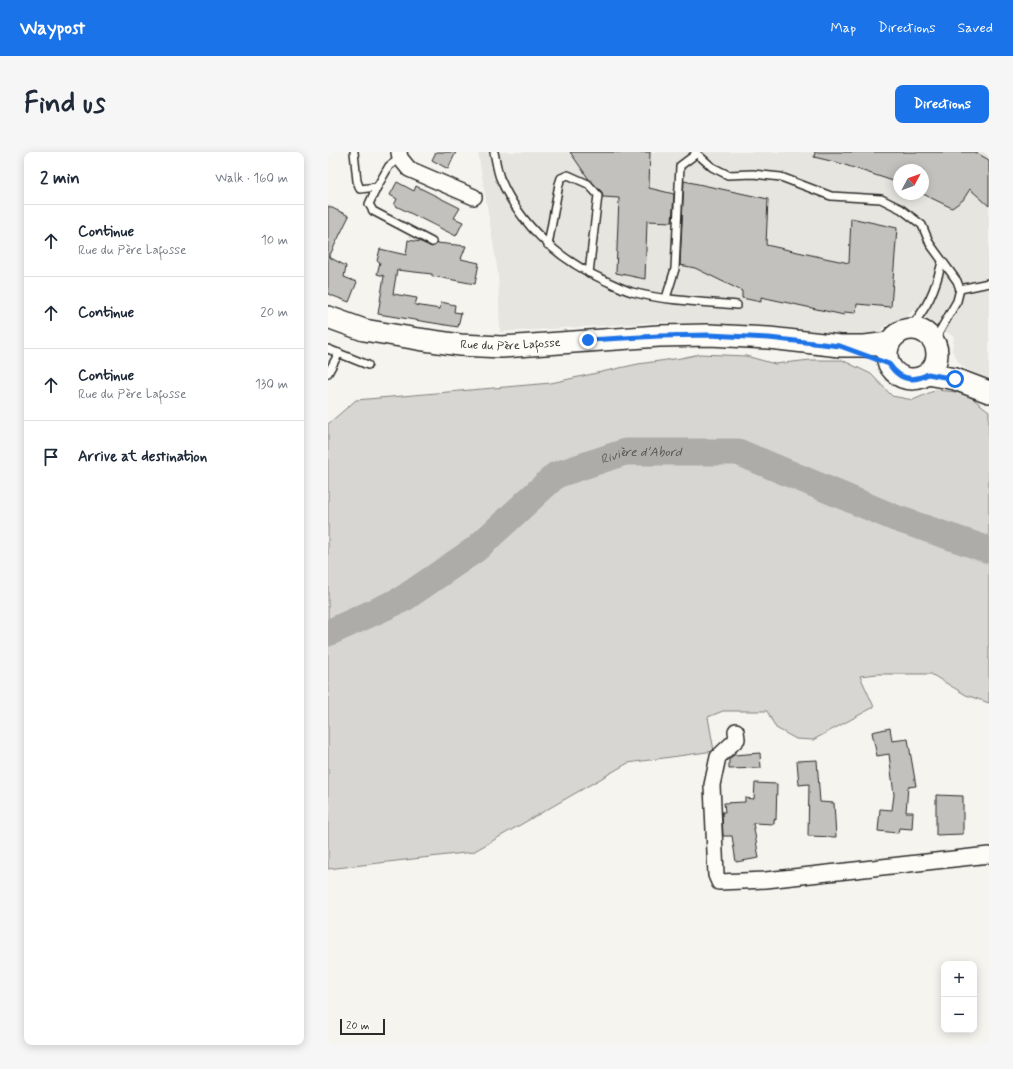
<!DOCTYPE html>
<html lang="en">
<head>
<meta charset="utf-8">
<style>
  body { margin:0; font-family:Mynerve,sans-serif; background:#f6f6f7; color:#1f2937 }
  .controls { position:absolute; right:12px; bottom:12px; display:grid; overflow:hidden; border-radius:8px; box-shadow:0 2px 10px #0003 }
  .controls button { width:36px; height:36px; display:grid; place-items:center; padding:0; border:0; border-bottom:1px solid #e0e1e3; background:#fff; color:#1f2937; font:20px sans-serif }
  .compass { position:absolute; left:565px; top:12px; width:36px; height:36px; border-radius:50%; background:#fff; box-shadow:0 2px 10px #0003; rotate:49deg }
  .scale { position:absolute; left:12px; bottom:10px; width:45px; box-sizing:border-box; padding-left:4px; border:2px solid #2b2b2b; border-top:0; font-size:11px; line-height:14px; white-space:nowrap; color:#2b2b2b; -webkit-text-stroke:3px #fdfcf7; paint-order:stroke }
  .stop { position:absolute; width:12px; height:12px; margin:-9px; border:3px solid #1a73e8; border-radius:50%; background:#fff }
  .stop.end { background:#1a73e8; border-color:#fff; box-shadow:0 1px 4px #0008 }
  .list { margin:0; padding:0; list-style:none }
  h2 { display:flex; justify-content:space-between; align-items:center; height:52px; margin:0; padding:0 16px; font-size:17px }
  h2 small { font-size:13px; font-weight:400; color:#747a83 }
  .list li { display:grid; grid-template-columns:26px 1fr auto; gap:12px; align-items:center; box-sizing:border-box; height:72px; padding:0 16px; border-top:1px solid #e0e1e3 }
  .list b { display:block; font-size:15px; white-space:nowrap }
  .list p { margin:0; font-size:13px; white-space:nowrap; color:#747a83 }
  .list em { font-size:13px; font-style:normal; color:#747a83 }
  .icon { flex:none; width:22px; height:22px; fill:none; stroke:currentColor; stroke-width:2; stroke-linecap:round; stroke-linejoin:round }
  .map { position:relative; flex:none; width:661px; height:893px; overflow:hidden; border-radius:8px }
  header { display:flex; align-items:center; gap:24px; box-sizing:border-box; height:56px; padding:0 20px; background:#1a73e8; color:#fff }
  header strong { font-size:19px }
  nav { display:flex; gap:22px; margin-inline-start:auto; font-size:14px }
  .intro { display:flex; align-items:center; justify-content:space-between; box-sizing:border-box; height:96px; padding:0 24px }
  h1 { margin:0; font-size:28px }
  .button { padding:10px 18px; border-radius:8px; background:#1a73e8; color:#fff; font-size:14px; font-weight:700 }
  main { display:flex; gap:24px; padding:0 24px }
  aside { flex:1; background:#fff; border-radius:8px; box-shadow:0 2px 10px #0003 }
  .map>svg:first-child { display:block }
  .built { fill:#e6e5e0; fill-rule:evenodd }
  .green { fill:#d7d6d2; stroke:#81807e }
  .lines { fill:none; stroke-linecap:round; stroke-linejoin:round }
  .river { stroke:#adaca9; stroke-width:27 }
  .building { fill:#c2c1be; stroke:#2b2b2b }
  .lane-casing { stroke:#2b2b2b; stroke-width:10 }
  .street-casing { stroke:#2b2b2b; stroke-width:18 }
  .secondary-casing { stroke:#2b2b2b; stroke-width:24 }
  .lane { stroke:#fdfcf7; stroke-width:7 }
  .street { stroke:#fdfcf7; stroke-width:15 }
  .secondary { stroke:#fdfcf7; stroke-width:21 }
  .route { stroke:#1a73e8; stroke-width:5 }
  .labels { text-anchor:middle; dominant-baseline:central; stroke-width:3; stroke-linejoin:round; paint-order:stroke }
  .street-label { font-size:12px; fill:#2b2b2b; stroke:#fdfcf7 }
  .water-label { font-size:13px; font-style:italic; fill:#585857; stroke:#fdfcf7 }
</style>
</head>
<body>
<header>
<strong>Waypost</strong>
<nav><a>Map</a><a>Directions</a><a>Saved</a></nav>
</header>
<div class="intro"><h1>Find us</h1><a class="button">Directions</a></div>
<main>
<aside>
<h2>2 min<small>Walk · 160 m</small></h2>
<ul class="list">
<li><svg class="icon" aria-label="ahead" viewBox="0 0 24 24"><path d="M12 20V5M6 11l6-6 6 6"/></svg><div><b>Continue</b><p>Rue du Père Lafosse</p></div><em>10 m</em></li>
<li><svg class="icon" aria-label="ahead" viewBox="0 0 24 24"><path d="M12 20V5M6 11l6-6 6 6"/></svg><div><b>Continue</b></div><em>20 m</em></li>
<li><svg class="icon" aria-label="ahead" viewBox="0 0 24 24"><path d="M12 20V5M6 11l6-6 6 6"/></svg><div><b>Continue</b><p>Rue du Père Lafosse</p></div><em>130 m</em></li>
<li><svg class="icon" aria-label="arrive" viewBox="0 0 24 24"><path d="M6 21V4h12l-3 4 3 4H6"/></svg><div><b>Arrive at destination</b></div></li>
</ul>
</aside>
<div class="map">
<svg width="661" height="893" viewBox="0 0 661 893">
  <rect width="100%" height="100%" fill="#f5f4ef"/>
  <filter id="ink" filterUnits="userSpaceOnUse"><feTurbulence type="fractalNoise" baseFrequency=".025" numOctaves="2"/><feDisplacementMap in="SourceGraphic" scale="8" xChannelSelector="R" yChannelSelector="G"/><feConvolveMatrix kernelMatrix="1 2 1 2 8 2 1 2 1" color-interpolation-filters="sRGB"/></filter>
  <g filter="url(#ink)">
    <path class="built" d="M 150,0 L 661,0 L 661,228 L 638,217 L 631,211 L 624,198 L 626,185 L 585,158 L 576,168 L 558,173 L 546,186 L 447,174 L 335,170 L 172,180 L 170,121 ZM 571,18 L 595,18 L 595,42 L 571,42 Z"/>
    <polygon class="green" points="372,202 418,204 447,212 482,208 514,208 543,222 564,244 585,248 608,238 628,240 640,243 661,259 661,551 638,543 603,522 549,522 532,524 546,555 485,588 468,587 448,576 439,559 395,559 380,565 386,599 300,611 145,700 0,717 0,272 28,248 223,231 310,212 353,206"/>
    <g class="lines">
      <path class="river" id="s1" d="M 0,481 L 75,447 L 148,397 L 228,323 L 297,300 L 410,300 L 567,366 L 661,398"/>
    </g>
    <g class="building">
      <polygon points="108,0 128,0 120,17 104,8"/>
      <polygon points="242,0 322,0 321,36 346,42 344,70 319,69 317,127 288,121 291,46 275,45 274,40 260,26"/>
      <polygon points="487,0 647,0 661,8 661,54 642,37 635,48 624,56 595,42 595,18 571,18 571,31 511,11 486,5"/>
      <polygon points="356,29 440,47 438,93 497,106 521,111 523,66 569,76 563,155 529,152 528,161 516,160 516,163 433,145 433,150 414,146 414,139 367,116 352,113"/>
      <polygon points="69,30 86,39 88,34 132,56 126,66 135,70 128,84 66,53 69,47 62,43"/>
      <polygon points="0,54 21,64 1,105 18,114 16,125 29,130 21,150 0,142"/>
      <polygon points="80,88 93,90 104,95 109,91 138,94 133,107 151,111 147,132 104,124 104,122 69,118 65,142 89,146 87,153 112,157 113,150 127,153 126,160 133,161 130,175 50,162 56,124 49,122 52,110 49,109 52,97 78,103"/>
      <polygon points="562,576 564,589 580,587 588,634 580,635 578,660 585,660 584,677 571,676 570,681 550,679 552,657 564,658 566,643 561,602 549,604 544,580"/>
      <polygon points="432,601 433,616 401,617 401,607 406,603"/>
      <polygon points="489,608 492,650 506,651 508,685 480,684 481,632 471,633 469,609"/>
      <polygon points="427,631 449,632 448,668 446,667 446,672 425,671 431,706 408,710 404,684 395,684 394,660 397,660 396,651 417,650 417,646 426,647"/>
      <polygon points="608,643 635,644 635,682 608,683"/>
    </g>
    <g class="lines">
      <defs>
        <g id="lane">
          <polyline points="26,0 29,29 32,37 49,35 61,14 72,6"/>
          <path d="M 166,0 C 168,9 169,18 172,26 C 192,73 230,107 276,128 C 285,132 294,137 304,140 C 338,149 374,150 409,153"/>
          <polyline points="367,0 384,15 400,23 425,22 453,25 503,44 553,47 573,57 594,73 602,92 629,129 632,137 629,149 606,189"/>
          <polyline points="49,35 41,52 45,59 104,90"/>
          <polyline points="220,93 231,32 233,26 240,23 260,32 270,43 261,121"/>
          <polyline points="632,137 661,131"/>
          <polyline points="338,146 347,117 352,14 368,2"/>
          <path d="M 581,177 C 600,155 607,138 614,110"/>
          <polyline points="0,197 40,213"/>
          <polyline points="0,221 11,201"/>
        </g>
        <g id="street">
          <polyline points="71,0 72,6 81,17 146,45"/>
          <polyline points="408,579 409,587 390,605 384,633 388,723 391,730 438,728 661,703"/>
        </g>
        <g id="secondary">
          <path id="s2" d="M 0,165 L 36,178 L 90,187 L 132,193 L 174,195 L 331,184 L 381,183 L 441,186 L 512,194 L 537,194 L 561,191"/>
          <circle cx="584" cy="202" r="25"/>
          <polyline points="600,222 627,227 661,240"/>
        </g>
      </defs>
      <use href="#lane" class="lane-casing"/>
      <use href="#street" class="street-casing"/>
      <use href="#secondary" class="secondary-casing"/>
      <use href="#lane" class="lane"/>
      <use href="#street" class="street"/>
      <use href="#secondary" class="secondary"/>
    </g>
  </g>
  <g class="lines" filter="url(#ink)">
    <path class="route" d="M 260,188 L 331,184 L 381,183 L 441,186 L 512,194 L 561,212 C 571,227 584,231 600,222 L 627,227"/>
  </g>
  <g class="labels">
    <g class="street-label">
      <text stroke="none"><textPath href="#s2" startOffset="186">Rue du Père Lafosse</textPath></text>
    </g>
    <g class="water-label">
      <text stroke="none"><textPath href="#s1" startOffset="368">Rivière d'Abord</textPath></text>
    </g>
  </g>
</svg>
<div class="controls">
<button>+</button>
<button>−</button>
</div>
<svg class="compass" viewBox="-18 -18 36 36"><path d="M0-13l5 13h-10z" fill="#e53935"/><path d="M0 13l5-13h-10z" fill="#747a83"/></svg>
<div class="scale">20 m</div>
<div class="stop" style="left:627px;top:227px"></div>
<div class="stop end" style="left:260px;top:188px"></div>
</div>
</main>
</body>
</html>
